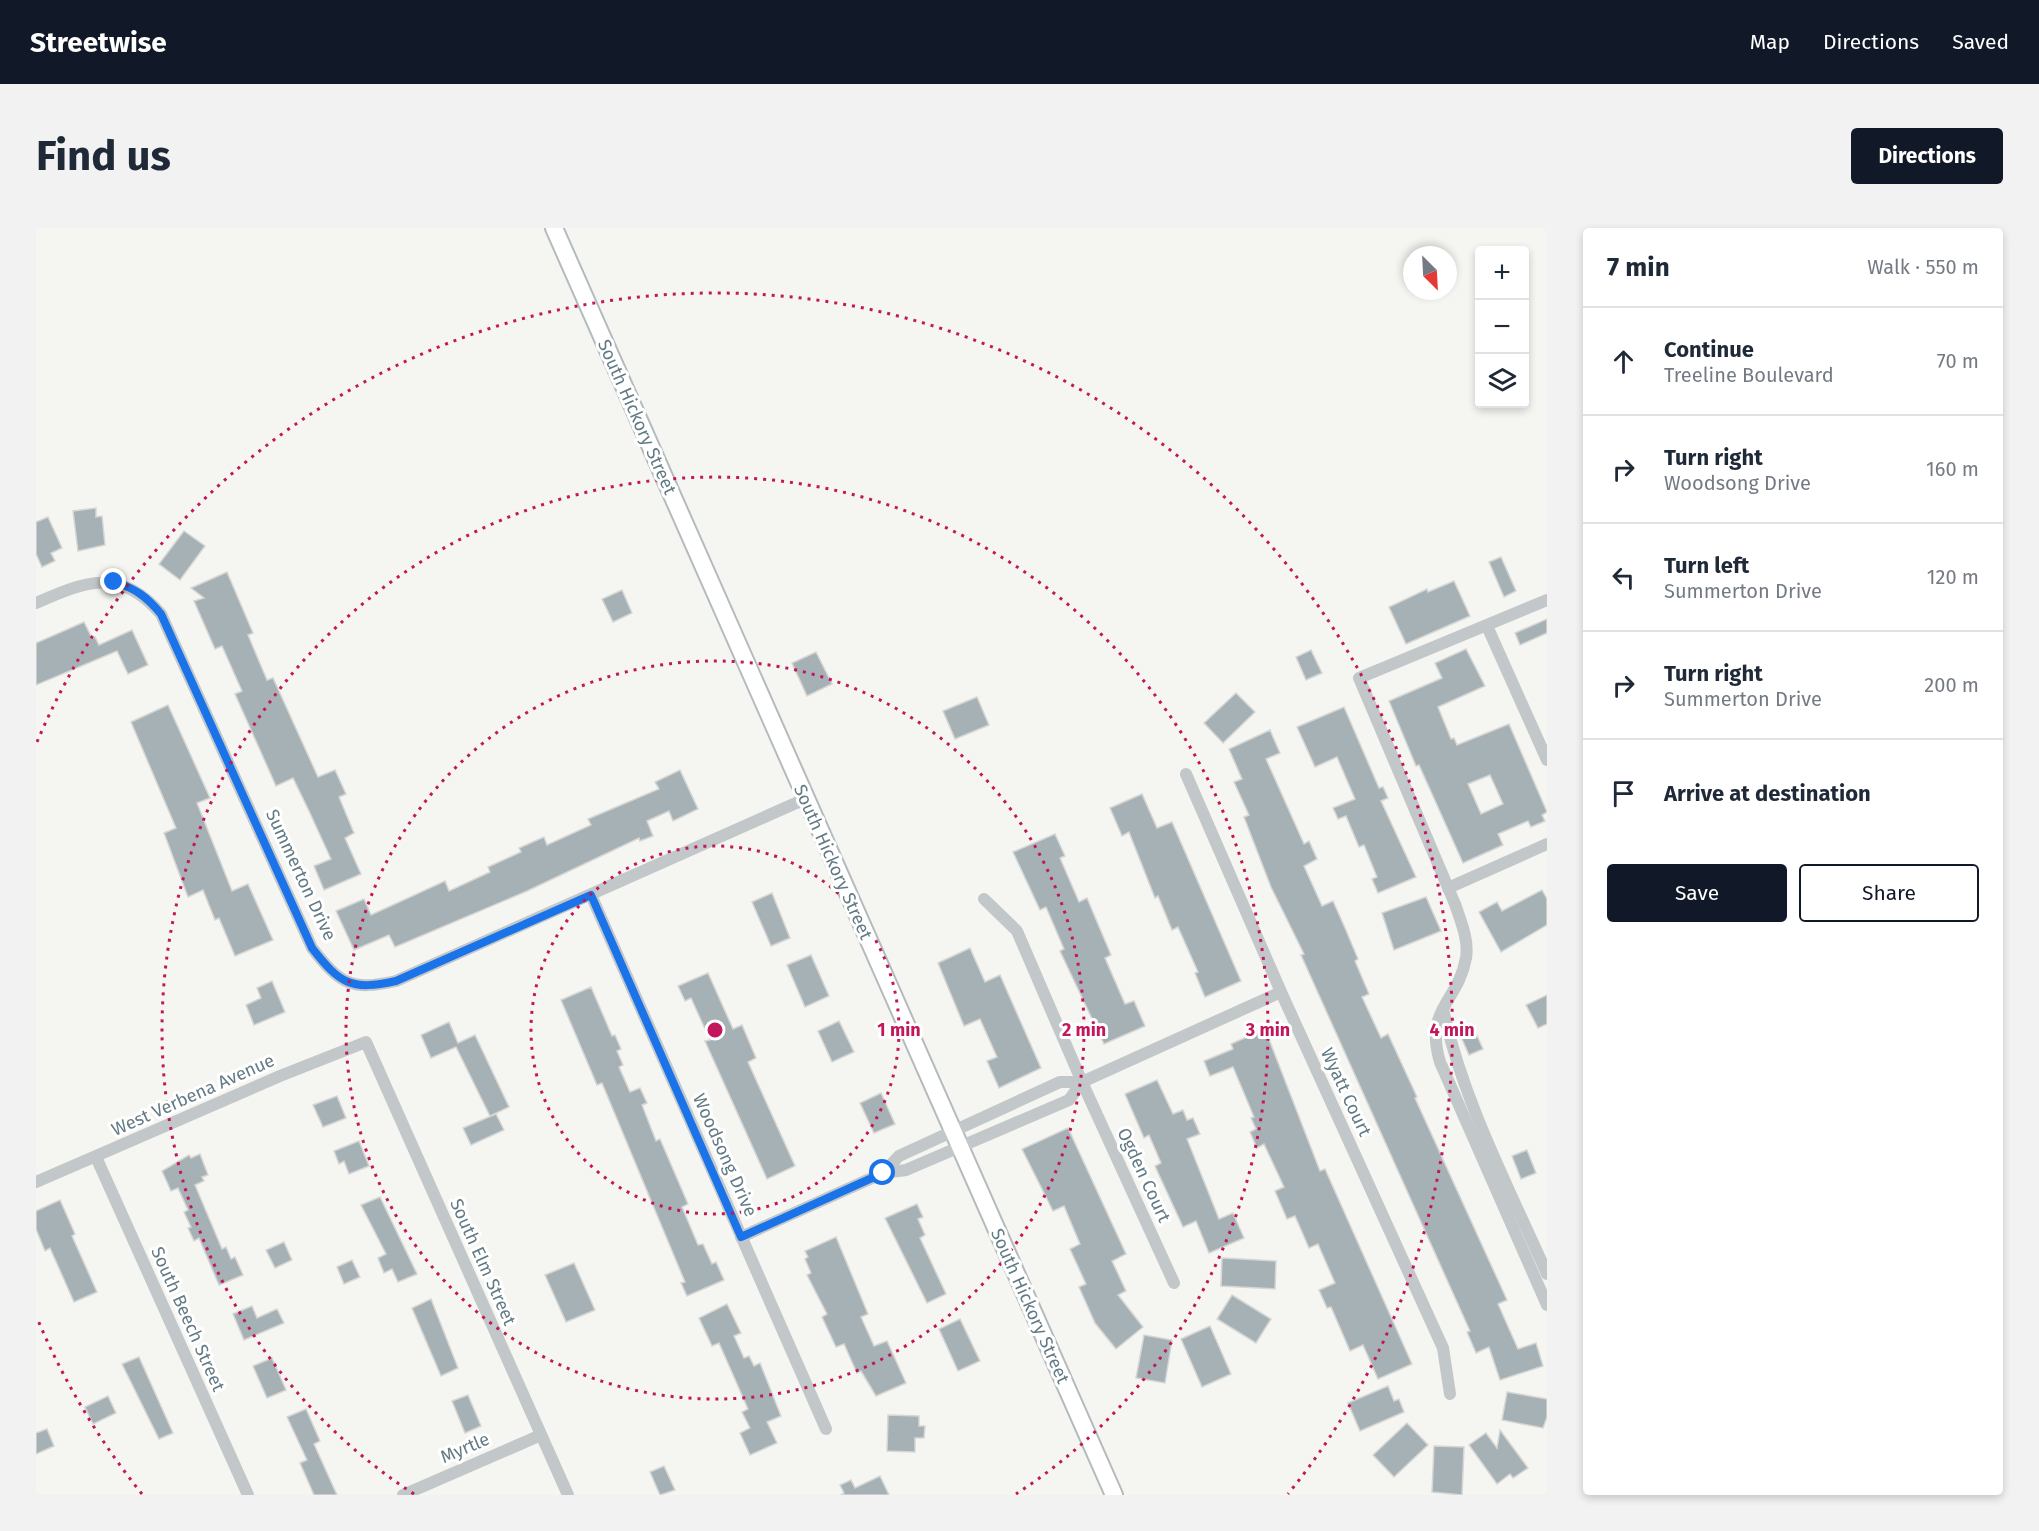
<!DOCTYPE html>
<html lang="en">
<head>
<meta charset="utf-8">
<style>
  body { margin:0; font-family:"Fira Sans",sans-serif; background:#f2f2f3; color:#1f2937 }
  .controls { position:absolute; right:18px; top:18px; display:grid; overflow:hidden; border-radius:6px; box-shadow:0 3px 9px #0003 }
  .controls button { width:54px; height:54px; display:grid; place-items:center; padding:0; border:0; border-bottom:2px solid #e0e1e3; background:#fff; color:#1f2937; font:30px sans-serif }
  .compass { position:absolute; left:1367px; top:18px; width:54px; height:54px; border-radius:50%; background:#fff; box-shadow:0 3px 9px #0003; rotate:156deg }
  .stop { position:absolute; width:18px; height:18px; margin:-14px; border:4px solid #1a73e8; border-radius:50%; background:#fff }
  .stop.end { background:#1a73e8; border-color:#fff; box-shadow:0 2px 6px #0008 }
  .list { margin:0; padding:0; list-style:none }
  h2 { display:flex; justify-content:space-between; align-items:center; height:78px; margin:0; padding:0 24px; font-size:26px }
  h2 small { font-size:20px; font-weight:400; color:#747a83 }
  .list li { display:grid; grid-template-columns:39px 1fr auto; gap:18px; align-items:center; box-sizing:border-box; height:108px; padding:0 24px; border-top:2px solid #e0e1e3 }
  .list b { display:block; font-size:22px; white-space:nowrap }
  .list p { margin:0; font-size:20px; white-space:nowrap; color:#747a83 }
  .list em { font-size:20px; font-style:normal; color:#747a83 }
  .actions { display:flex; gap:12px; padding:18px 24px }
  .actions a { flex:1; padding:14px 0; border:2px solid #111827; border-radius:6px; text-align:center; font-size:21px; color:#111827 }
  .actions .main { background:#111827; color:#fff }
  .icon { flex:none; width:33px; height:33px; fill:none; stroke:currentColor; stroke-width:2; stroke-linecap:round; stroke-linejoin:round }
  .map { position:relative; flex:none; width:1511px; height:1267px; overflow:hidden; border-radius:6px }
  header { display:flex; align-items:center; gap:36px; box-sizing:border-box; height:84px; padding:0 30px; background:#111827; color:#fff }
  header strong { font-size:28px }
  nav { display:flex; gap:33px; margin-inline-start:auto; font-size:21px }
  .intro { display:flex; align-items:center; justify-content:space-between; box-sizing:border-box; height:144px; padding:0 36px }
  h1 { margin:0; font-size:42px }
  .button { padding:15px 27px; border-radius:6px; background:#111827; color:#fff; font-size:21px; font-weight:700 }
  main { display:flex; gap:36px; padding:0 36px }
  aside { flex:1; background:#fff; border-radius:6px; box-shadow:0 3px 9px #0003 }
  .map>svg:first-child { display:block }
  .building { fill:#a5b1b5; stroke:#d6d6d4; stroke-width:1.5; fill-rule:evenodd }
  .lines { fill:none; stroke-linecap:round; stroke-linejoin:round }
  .secondary-casing { stroke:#b4bbbe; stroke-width:20 }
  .street { stroke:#c2c7c9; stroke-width:12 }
  .secondary { stroke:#fff; stroke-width:16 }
  .route { stroke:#1a73e8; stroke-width:8 }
  .ring { fill:none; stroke:#c2185b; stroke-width:3; stroke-dasharray:3 6 }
  .labels { text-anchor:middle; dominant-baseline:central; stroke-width:6; stroke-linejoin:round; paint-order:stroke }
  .street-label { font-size:18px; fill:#627a84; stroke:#fff }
  .centre { fill:#c2185b; stroke:#fff; stroke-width:3 }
  .ring-label { font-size:18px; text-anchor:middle; font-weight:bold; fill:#c2185b; stroke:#fff; stroke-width:6; stroke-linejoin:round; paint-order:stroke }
</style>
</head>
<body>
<header>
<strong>Streetwise</strong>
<nav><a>Map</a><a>Directions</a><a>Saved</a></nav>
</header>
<div class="intro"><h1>Find us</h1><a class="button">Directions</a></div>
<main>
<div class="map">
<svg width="1511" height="1267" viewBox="0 0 1511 1267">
  <rect width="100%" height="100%" fill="#f5f5f1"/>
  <g class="building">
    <polygon points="60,280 60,289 66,288 69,317 42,323 37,283"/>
    <polygon points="12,289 26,320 15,325 19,333 6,339 0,326 0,294"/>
    <polygon points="148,303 169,318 144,352 123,336"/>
    <polygon points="1465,329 1480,363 1468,369 1453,334"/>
    <polygon points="191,344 217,405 212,407 231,452 237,450 282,549 299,542 310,566 303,569 318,605 309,610 325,646 288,662 278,638 295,631 273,583 257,550 240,558 199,466 206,463 186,418 179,421 158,373 168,370 155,360"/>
    <polygon points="1418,353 1434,388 1370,416 1353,379 1391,361 1392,364"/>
    <polygon points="586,362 596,385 577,394 566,371"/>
    <polygon points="1511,391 1511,405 1484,417 1479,405"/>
    <polygon points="48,394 56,410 59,409 63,417 96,402 112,437 92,446 81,423 0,457 0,415"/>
    <path d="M 1430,421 L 1449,458 L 1402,479 L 1415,511 L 1418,510 L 1421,517 L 1473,496 L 1511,584 L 1506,587 L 1509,593 L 1495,599 L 1492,593 L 1462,606 L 1467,617 L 1427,635 L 1383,537 L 1380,538 L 1353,473 L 1406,450 L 1399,435 ZM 1454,547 L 1467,576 L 1445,586 L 1432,556 Z"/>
    <polygon points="1275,422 1286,445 1270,452 1260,429"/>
    <polygon points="780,424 796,456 771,468 756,435"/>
    <polygon points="1200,465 1219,484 1187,515 1168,495"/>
    <polygon points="941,469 953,497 919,511 907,483"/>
    <polygon points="132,477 174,570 161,575 196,663 212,656 237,712 199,728 183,690 179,692 167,662 152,669 128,605 140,600 95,494"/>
    <polygon points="1308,479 1343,560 1347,559 1352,570 1345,573 1380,649 1342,665 1336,651 1341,649 1328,617 1323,619 1310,588 1302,591 1297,580 1319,571 1301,529 1279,539 1261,499"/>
    <polygon points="1234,502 1244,525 1230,531 1268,616 1273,613 1281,631 1268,638 1286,678 1297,673 1309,700 1322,731 1319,733 1333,766 1326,769 1345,810 1352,806 1381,869 1379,870 1471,1072 1462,1076 1482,1121 1500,1115 1507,1138 1464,1152 1453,1119 1440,1125 1431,1104 1434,1103 1265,727 1268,726 1235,659 1208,589 1213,587 1198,554 1206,551 1193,521"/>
    <polygon points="644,542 662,581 637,593 633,583 611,593 617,608 604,613 603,610 491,663 359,719 353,707 318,722 300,683 328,671 335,687 409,653 413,663 454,644 452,639 485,624 483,620 508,609 511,617 555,597 552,591 623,561 619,554"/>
    <polygon points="1106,566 1121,600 1136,594 1205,753 1169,769 1159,745 1162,744 1142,699 1136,702 1122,668 1119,670 1093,604 1086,608 1074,580"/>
    <polygon points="1019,606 1029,628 1024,630 1043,674 1051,670 1075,727 1069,730 1089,776 1098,773 1109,798 1068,816 1024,723 1028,721 1010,679 1004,682 977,624"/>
    <polygon points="1506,662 1511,671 1511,697 1465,724 1443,684 1461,674 1466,683"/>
    <polygon points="736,665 754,710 735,718 716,674"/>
    <polygon points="1390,669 1405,703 1358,722 1346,685"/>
    <polygon points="934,720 949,754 964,747 1005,840 963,860 951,833 961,829 944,791 928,798 902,735"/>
    <polygon points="775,727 793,768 769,779 751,737"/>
    <polygon points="672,745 697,801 706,797 720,830 712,834 759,938 731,951 669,813 674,812 655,770 649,773 642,758"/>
    <polygon points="236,753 249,784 218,797 210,777 225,770 221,760"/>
    <polygon points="555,759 576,808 579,807 585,821 581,823 587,837 583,839 594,864 604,860 611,875 606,877 620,913 624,911 652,976 646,979 662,1017 667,1016 676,1036 680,1034 688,1052 651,1068 645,1055 649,1054 566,855 561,857 525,772"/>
    <polygon points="1511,767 1511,796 1502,800 1490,777"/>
    <polygon points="803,793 818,824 796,834 782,803"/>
    <polygon points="413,794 422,815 439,807 473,879 454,888 420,819 395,830 385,807"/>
    <polygon points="1229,801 1284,943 1289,941 1376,1136 1342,1151 1327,1117 1314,1123 1295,1079 1291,1080 1283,1062 1299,1055 1282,1016 1273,1020 1259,988 1251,991 1239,963 1248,959 1228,916 1221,920 1214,904 1220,901 1215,890 1218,889 1197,839 1174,848 1168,833 1197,821 1195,816"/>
    <polygon points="1439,803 1447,821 1433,827 1425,809"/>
    <polygon points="1121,852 1137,886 1147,882 1151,892 1157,890 1164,906 1151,911 1183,991 1197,985 1208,1010 1173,1025 1160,993 1147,999 1119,938 1125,935 1113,907 1108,910 1089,866"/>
    <polygon points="845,865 859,896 838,905 824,875"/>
    <polygon points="301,868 310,890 287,899 277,877"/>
    <polygon points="460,886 468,902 435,917 427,900"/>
    <polygon points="1032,900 1090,1026 1076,1033 1090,1063 1082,1067 1107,1099 1080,1121 1059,1095 1043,1059 1050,1056 1034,1021 1044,1016 1028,978 1017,983 986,921"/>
    <polygon points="323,913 333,938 313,946 308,933 303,936 298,923"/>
    <polygon points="1491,922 1500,945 1485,951 1476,928"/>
    <polygon points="164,926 172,947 166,949 168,953 159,957 186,1021 190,1019 195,1031 199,1029 207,1047 183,1057 163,1010 158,1013 152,1000 155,999 148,984 152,982 142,960 135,963 126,943 153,927 155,930"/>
    <polygon points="344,969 381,1046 362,1054 356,1041 348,1045 342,1030 350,1026 325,977"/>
    <polygon points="24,972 39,1006 36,1008 61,1064 38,1074 14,1020 9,1023 0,1001 0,983"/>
    <polygon points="881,976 887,989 882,991 889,1007 884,1010 910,1066 891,1075 849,990"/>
    <polygon points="800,1009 832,1086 825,1089 838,1118 851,1113 870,1155 840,1168 825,1143 821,1145 808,1116 800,1119 786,1089 791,1086 771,1047 775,1045 769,1031 772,1029 769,1023"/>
    <polygon points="248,1014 256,1032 239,1040 230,1022"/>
    <polygon points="1186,1030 1240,1033 1239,1061 1185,1058"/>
    <polygon points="316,1032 324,1049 308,1056 301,1039"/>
    <polygon points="538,1035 559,1082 530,1094 509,1047"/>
    <polygon points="1196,1067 1235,1091 1220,1115 1181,1091"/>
    <polygon points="395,1071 422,1140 405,1148 376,1080"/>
    <polygon points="691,1076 705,1105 698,1108 708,1130 713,1128 718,1138 724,1135 745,1188 731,1194 741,1215 714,1227 704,1205 714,1200 706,1184 712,1181 683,1115 676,1118 663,1090"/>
    <polygon points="216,1078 221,1090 241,1081 248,1095 208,1112 197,1086"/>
    <polygon points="924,1091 944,1133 922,1143 903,1101"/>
    <polygon points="1174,1098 1195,1146 1166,1159 1145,1111"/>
    <polygon points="1108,1107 1136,1112 1129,1155 1100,1150"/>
    <polygon points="103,1129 137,1205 123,1211 86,1136"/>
    <polygon points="236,1130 250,1162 231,1170 217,1138"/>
    <polygon points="1352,1158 1358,1173 1363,1171 1368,1184 1324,1203 1312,1175"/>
    <polygon points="1471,1164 1511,1171 1511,1189 1507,1200 1466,1192"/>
    <polygon points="432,1167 445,1198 429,1205 416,1173"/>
    <polygon points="72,1168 80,1185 57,1196 49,1179"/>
    <polygon points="270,1181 284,1213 278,1216 301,1267 278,1267 264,1235 271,1232 251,1189"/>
    <polygon points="852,1187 883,1188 883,1198 889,1198 888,1210 879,1210 879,1224 851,1223"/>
    <polygon points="1371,1195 1392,1217 1358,1249 1337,1227"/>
    <polygon points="11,1201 18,1218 0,1226 0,1205"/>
    <polygon points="1464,1202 1492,1240 1477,1250 1474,1246 1461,1256 1433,1217 1450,1205 1461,1220"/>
    <polygon points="1398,1218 1428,1219 1426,1267 1396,1264"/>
    <polygon points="628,1238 639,1262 624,1267 614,1244"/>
    <polygon points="844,1248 853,1267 805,1267 808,1265 804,1257 815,1252 819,1260"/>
  </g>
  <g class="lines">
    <defs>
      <polyline id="secondary" points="518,0 1078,1267"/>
    </defs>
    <use href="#secondary" class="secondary-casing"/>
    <g class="street">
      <path d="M 1511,372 L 1323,450 L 1419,676 C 1425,694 1433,712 1430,730 C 1422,775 1388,780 1404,834 L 1511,1077"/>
      <path d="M 0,375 C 50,353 84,339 125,386 L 276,720 C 304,756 315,763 360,753 L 769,571"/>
      <polyline points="1451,398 1511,532"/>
      <polyline points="1150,546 1245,764 1407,1120 1414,1166"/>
      <polyline points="1412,660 1511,616"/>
      <polyline points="555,667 790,1201"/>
      <polyline points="948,671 981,703 1046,854 1138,1055"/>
      <path d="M 1407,781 C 1427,873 1473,960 1511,1046"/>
      <polygon points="1024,854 1046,854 1033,872 870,942 847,945 863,928"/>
      <polyline points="1046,854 1245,764"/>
      <polyline points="60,929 212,1267"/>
      <polyline points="0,954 244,848 330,814 532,1267"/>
      <polyline points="705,1009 847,945"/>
      <polyline points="367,1267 505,1207"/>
    </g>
    <use href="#secondary" class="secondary"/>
  </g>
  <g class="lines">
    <path class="route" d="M 78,354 C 99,360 111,369 125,386 L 276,720 C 304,756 315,763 360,753 L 555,667 L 705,1009 L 847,945"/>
  </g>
  <g class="ring">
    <circle cx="679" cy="802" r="184"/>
    <circle cx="679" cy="802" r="369"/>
    <path d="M378 1266A553 553 0 1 1 980 1266"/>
    <path d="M106 1266A737 737 0 0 1 1 1090M1 514A737 737 0 1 1 1252 1266"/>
  </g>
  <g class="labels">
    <g class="street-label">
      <text transform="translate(601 189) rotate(66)">South Hickory Street</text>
      <text transform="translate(797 634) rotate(66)">South Hickory Street</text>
      <text transform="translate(265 647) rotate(65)">Summerton Drive</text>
      <text transform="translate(1310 864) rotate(65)">Wyatt Court</text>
      <text transform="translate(157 867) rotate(-24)">West Verbena Avenue</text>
      <text transform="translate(689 927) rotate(66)">Woodsong Drive</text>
      <text transform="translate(1108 947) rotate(65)">Ogden Court</text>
      <text transform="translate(447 1034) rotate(66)">South Elm Street</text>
      <text transform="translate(994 1078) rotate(66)">South Hickory Street</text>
      <text transform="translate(152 1091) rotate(66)">South Beech Street</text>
      <text transform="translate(429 1220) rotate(-23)">Myrtle</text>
    </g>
  </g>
  <circle cx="679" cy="802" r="9" class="centre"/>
  <g class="ring-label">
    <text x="863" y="808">1 min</text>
    <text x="1048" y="808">2 min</text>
    <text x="1232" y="808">3 min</text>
    <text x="1416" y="808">4 min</text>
  </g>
</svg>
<div class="controls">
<button>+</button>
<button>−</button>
<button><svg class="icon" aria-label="layers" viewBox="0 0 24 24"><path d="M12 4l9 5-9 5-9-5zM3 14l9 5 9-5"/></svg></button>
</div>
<svg class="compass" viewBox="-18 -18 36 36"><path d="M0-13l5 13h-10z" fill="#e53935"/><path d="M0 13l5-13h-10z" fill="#747a83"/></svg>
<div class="stop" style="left:847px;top:945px"></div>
<div class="stop end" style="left:78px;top:354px"></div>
</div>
<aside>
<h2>7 min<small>Walk · 550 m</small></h2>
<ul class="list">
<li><svg class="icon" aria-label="ahead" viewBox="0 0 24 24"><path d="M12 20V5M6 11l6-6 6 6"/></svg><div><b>Continue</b><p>Treeline Boulevard</p></div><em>70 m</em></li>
<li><svg class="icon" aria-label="right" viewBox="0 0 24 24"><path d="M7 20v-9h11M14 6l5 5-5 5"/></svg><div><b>Turn right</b><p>Woodsong Drive</p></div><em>160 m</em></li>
<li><svg class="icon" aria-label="left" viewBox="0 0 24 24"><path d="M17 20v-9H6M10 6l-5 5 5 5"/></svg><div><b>Turn left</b><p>Summerton Drive</p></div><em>120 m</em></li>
<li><svg class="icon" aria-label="right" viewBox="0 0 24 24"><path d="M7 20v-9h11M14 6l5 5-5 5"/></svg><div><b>Turn right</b><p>Summerton Drive</p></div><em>200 m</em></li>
<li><svg class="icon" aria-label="arrive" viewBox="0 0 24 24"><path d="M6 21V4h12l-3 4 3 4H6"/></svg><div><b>Arrive at destination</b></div></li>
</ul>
<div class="actions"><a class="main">Save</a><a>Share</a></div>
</aside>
</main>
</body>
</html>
